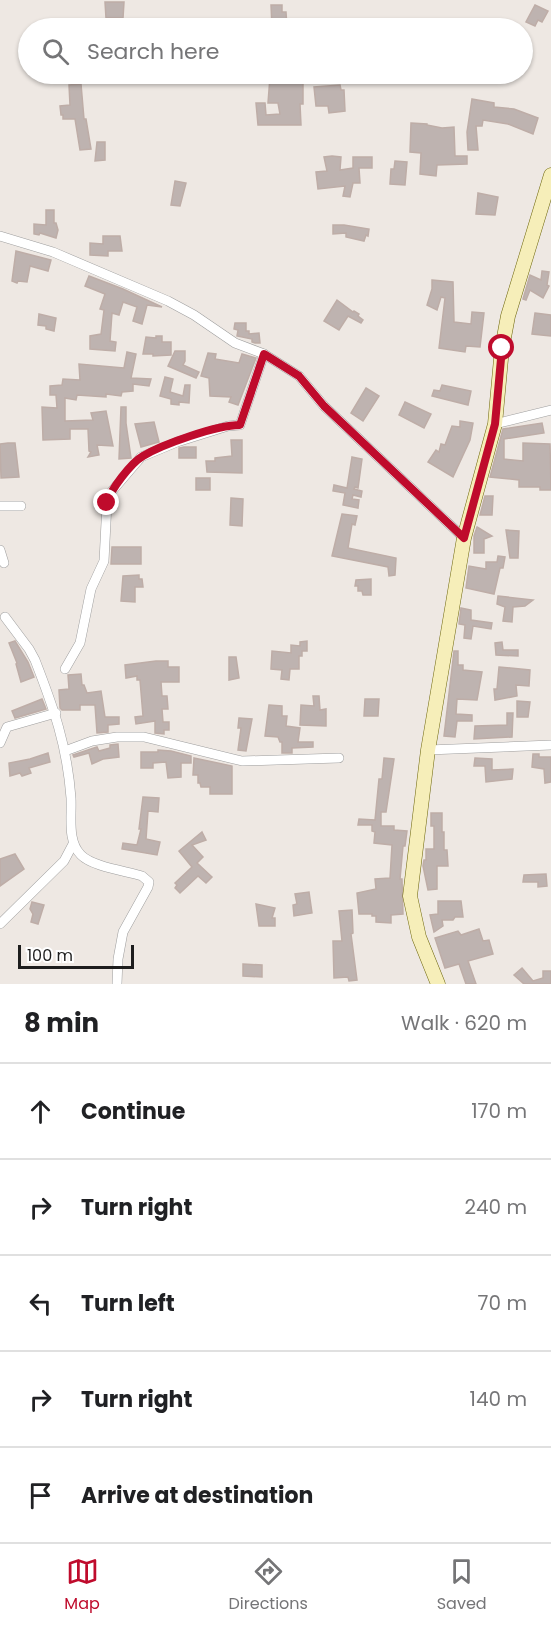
<!DOCTYPE html>
<html lang="en">
<head>
<meta charset="utf-8">
<style>
  body { margin:0; font-family:Poppins,sans-serif; background:#f6f6f6; color:#202124 }
  .scale { position:absolute; left:18px; bottom:15px; width:116px; box-sizing:border-box; padding-left:6px; border:3px solid #1d1d1d; border-top:0; font-size:16px; line-height:21px; white-space:nowrap; color:#1d1d1d; -webkit-text-stroke:4px #fff; paint-order:stroke }
  .stop { position:absolute; width:18px; height:18px; margin:-14px; border:4px solid #bf0b2c; border-radius:50%; background:#fff }
  .stop.end { background:#bf0b2c; border-color:#fff; box-shadow:0 2px 6px #0008 }
  .list { margin:0; padding:0; list-style:none }
  h2 { display:flex; justify-content:space-between; align-items:center; height:78px; margin:0; padding:0 24px; font-size:26px }
  h2 small { font-size:20px; font-weight:400; color:#757577 }
  .list li { display:grid; grid-template-columns:39px 1fr auto; gap:18px; align-items:center; box-sizing:border-box; height:96px; padding:0 24px; border-top:2px solid #e0e0e0 }
  .list b { display:block; font-size:22px; white-space:nowrap }
  .list em { font-size:20px; font-style:normal; color:#757577 }
  .icon { flex:none; width:33px; height:33px; fill:none; stroke:currentColor; stroke-width:2; stroke-linecap:round; stroke-linejoin:round }
  .map { position:relative; flex:none; width:551px; height:984px; overflow:hidden }
  .search { position:absolute; background:#fff; box-shadow:0 2px 4px #0004; left:18px; right:18px; top:18px; height:66px; display:flex; align-items:center; gap:15px; box-sizing:border-box; padding:0 21px; border-radius:33px; color:#757577; font-size:22px }
  .sheet { height:558px; background:#fff }
  nav { display:flex; justify-content:space-around; align-items:center; box-sizing:border-box; height:84px; border-top:2px solid #e0e0e0; background:#fff; font-size:16px; color:#757577 }
  nav a { display:grid; justify-items:center; gap:3px }
  nav .on { color:#bf0b2c }
  .map>svg:first-child { display:block }
  .building { fill:#beb3b0; stroke:#beada7; stroke-width:1.5 }
  .lines { fill:none; stroke-linecap:round; stroke-linejoin:round }
  .street-casing { stroke:#9e9e9e; stroke-width:10 }
  .secondary-casing { stroke:#6d660b; stroke-width:15 }
  .street { stroke:#fff; stroke-width:9 }
  .secondary { stroke:#f6eeb9; stroke-width:14 }
  .route { stroke:#bf0b2c; stroke-width:8 }
</style>
</head>
<body>
<div class="map">
<svg width="551" height="984" viewBox="0 0 551 984">
  <rect width="100%" height="100%" fill="#eee8e3"/>
  <g class="building">
    <polygon points="105,2 124,2 123,18 106,18"/>
    <polygon points="271,5 282,5 282,12 286,12 287,28 272,28"/>
    <polygon points="535,5 548,11 542,22 538,20 535,26 526,22"/>
    <polygon points="303,76 303,104 300,104 301,125 258,125 256,103 265,103 266,115 280,114 278,103 268,103 270,77"/>
    <polygon points="81,84 84,119 86,119 91,149 80,150 75,119 63,119 63,115 61,115 60,106 70,105 69,85"/>
    <polygon points="340,85 341,90 344,90 345,111 329,113 328,106 316,106 314,87"/>
    <polygon points="472,99 494,103 494,107 514,109 538,118 533,134 508,124 483,120 482,126 476,126 478,150 468,150 467,132"/>
    <polygon points="411,123 427,124 427,125 442,128 454,127 455,156 467,156 467,164 437,165 436,176 420,174 421,153 410,152"/>
    <polygon points="97,142 105,142 105,160 95,161"/>
    <polygon points="332,156 341,157 340,170 353,168 353,157 372,157 372,168 359,168 360,183 353,183 350,197 343,196 345,186 318,189 316,172 327,171 324,157"/>
    <polygon points="395,161 407,162 405,185 390,184 391,169 394,169"/>
    <polygon points="175,181 186,183 180,206 171,205"/>
    <polygon points="478,193 498,197 495,215 476,214"/>
    <polygon points="46,210 54,210 54,223 56,223 58,230 56,238 40,233 39,235 34,234 34,224 46,225"/>
    <polygon points="333,225 344,225 369,229 368,236 366,235 364,241 346,237 346,233 333,234"/>
    <polygon points="103,236 120,236 122,251 108,251 108,256 90,255 90,243 103,244"/>
    <polygon points="16,251 51,260 48,271 30,266 27,282 18,281 17,283 12,281"/>
    <polygon points="542,271 549,272 547,285 549,286 543,298 530,290 526,300 523,299 530,275 541,280"/>
    <polygon points="89,276 123,289 162,307 147,305 142,324 133,321 137,307 123,302 119,315 112,313 110,341 116,342 115,351 90,349 90,336 101,334 104,310 100,309 105,294 85,286"/>
    <polygon points="432,280 453,282 454,322 471,324 472,312 484,313 480,347 466,346 465,352 439,348 445,298 441,297 437,310 427,305 432,289"/>
    <polygon points="337,300 353,312 354,311 359,314 358,316 363,320 361,323 348,316 339,330 324,321"/>
    <polygon points="535,313 551,315 551,336 532,334"/>
    <polygon points="39,314 56,318 54,331 46,329 46,326 38,325"/>
    <polygon points="235,323 246,323 246,331 249,331 249,334 259,333 260,343 255,343 252,342 252,339 237,336 238,330 234,329"/>
    <polygon points="156,336 162,336 162,342 171,342 171,355 153,356 153,354 143,354 146,337 156,338"/>
    <polygon points="175,351 185,351 185,361 183,365 199,372 196,378 168,366"/>
    <polygon points="127,352 136,354 131,378 151,379 149,386 133,384 133,391 122,392 121,396 106,394 106,397 77,395 76,400 65,398 65,421 93,420 91,413 106,411 113,446 97,445 99,455 88,457 91,452 89,451 88,429 70,429 70,439 43,440 42,407 57,408 56,395 50,395 50,386 62,385 63,379 80,380 79,364 124,368"/>
    <polygon points="208,353 216,354 215,359 239,363 242,354 256,358 238,405 229,402 231,397 210,396 209,378 201,376"/>
    <polygon points="165,377 173,379 170,392 183,396 185,385 190,385 189,403 179,402 179,405 171,404 171,399 160,396"/>
    <polygon points="442,385 471,391 468,405 432,396 434,390 440,391"/>
    <polygon points="366,388 379,396 363,421 351,413"/>
    <polygon points="405,402 431,414 424,428 399,415"/>
    <polygon points="121,407 126,407 126,423 131,458 119,459"/>
    <polygon points="460,421 473,423 470,440 453,477 428,462 436,450 439,452 441,444 445,445 452,426 460,427"/>
    <polygon points="154,422 159,442 141,447 135,424"/>
    <polygon points="542,423 544,433 504,439 504,459 523,461 523,443 550,444 551,490 540,490 540,487 519,487 519,480 490,477 503,429"/>
    <polygon points="231,440 242,440 242,473 207,472 206,461 215,461 215,458 232,456"/>
    <polygon points="8,443 15,443 19,477 1,478 0,444"/>
    <polygon points="184,447 196,447 196,458 179,458 179,448"/>
    <polygon points="352,457 362,459 358,488 355,487 354,489 362,491 361,497 353,495 352,499 359,500 358,508 343,505 345,493 333,491 334,485 347,488"/>
    <rect x="196" y="478" width="14" height="12"/>
    <polygon points="485,496 493,496 492,515 480,515"/>
    <polygon points="231,498 243,499 242,526 230,525"/>
    <polygon points="342,514 357,516 355,525 352,524 348,548 396,558 395,575 389,576 388,567 332,556"/>
    <polygon points="477,527 492,536 484,539 484,553 474,553 474,536"/>
    <polygon points="506,530 519,531 518,558 510,558"/>
    <polygon points="112,547 141,547 141,564 111,564"/>
    <polygon points="498,556 505,557 503,568 500,568 494,594 466,588 469,566 486,569 486,562 497,562"/>
    <polygon points="139,575 139,579 142,579 143,587 135,587 135,602 121,601 123,576"/>
    <polygon points="371,579 371,595 363,595 362,591 358,591 358,586 355,586 356,580"/>
    <polygon points="498,596 533,600 525,606 513,607 512,622 503,621 505,607 497,604"/>
    <polygon points="461,608 471,610 471,620 492,623 491,629 473,626 471,639 464,638 465,625 459,624"/>
    <polygon points="15,641 28,662 34,677 21,682 16,664 17,663 9,643"/>
    <polygon points="307,641 307,651 302,651 302,656 299,656 299,669 290,669 289,680 281,679 282,670 271,669 272,651 291,653 291,645 300,646 300,642"/>
    <polygon points="502,642 503,650 518,650 518,656 496,655 495,643"/>
    <polygon points="454,651 458,651 458,665 463,665 463,670 482,672 477,700 457,699 456,714 472,715 472,721 457,721 455,737 444,736"/>
    <polygon points="229,657 236,657 239,678 229,680"/>
    <polygon points="156,661 168,661 168,667 179,667 179,682 161,682 162,696 167,696 168,709 162,709 163,722 169,722 169,730 164,730 164,734 155,733 155,721 136,724 135,717 143,716 140,680 137,680 137,676 126,678 125,665"/>
    <polygon points="499,667 530,670 529,686 516,685 517,696 495,700 494,689 497,689"/>
    <polygon points="81,674 82,685 84,685 87,693 101,691 105,717 119,717 119,724 108,725 108,732 97,733 95,705 80,705 80,710 62,710 60,708 59,690 69,689 68,675"/>
    <polygon points="313,696 319,696 320,710 326,709 326,726 300,725 301,705 314,706"/>
    <polygon points="42,699 46,709 15,718 12,711"/>
    <polygon points="365,699 379,699 378,716 364,716"/>
    <polygon points="517,701 530,702 528,717 517,717"/>
    <polygon points="269,705 282,706 282,716 287,716 286,726 300,728 298,742 313,742 313,747 292,748 292,753 282,753 282,742 280,742 278,737 265,736"/>
    <polygon points="507,713 513,713 512,737 474,739 475,726 507,725"/>
    <polygon points="239,718 252,719 246,751 238,750 241,728 238,728"/>
    <polygon points="118,744 119,757 103,759 92,764 89,753 74,757 73,755 97,747 99,751 110,748 110,745"/>
    <polygon points="158,750 171,751 191,756 191,763 181,763 181,777 168,778 166,762 153,763 153,768 141,768 141,752 158,752"/>
    <polygon points="48,753 50,762 29,768 31,773 22,776 20,773 10,776 9,763 30,759"/>
    <polygon points="533,754 539,754 539,757 551,757 551,782 545,783 544,769 532,767"/>
    <polygon points="194,758 232,766 232,794 210,794 210,787 201,787 200,783 198,783 198,775 193,775"/>
    <polygon points="384,758 394,759 386,812 381,812 381,826 394,826 394,830 407,831 405,846 403,846 400,879 402,879 403,914 391,915 391,923 376,922 376,916 372,916 372,914 359,914 357,893 376,889 375,879 390,878 392,845 374,843 375,832 372,831 372,825 358,825 359,819 375,820 379,779 382,779"/>
    <polygon points="475,758 492,759 492,770 513,769 512,779 486,782 485,766 474,766"/>
    <polygon points="143,797 159,798 158,812 148,811 146,839 160,842 157,855 122,849 123,843 137,845 141,829 139,829"/>
    <polygon points="431,813 442,813 442,832 444,832 444,850 447,850 448,866 437,866 437,889 428,890 423,866 424,860 426,860 426,849 434,849 434,826 431,826"/>
    <polygon points="202,832 206,840 192,845 203,857 197,863 212,877 206,883 198,876 180,893 175,888 177,885 175,883 192,867 179,851"/>
    <polygon points="15,854 24,869 0,886 0,859"/>
    <polygon points="546,874 547,886 538,887 538,882 523,882 524,875"/>
    <polygon points="309,892 312,913 294,916 293,905 297,904 295,894"/>
    <polygon points="438,901 461,901 463,917 455,917 453,920 442,920 443,926 434,932 430,915 438,914"/>
    <polygon points="32,902 44,905 38,924 31,922 33,914 30,909"/>
    <polygon points="256,904 275,908 272,918 275,918 275,926 259,926"/>
    <polygon points="352,910 353,933 351,934 357,980 349,981 348,977 334,978 333,941 342,941 339,911"/>
    <polygon points="479,929 483,941 489,940 493,954 468,961 476,984 466,984 459,964 445,968 435,938 458,931 461,935"/>
    <polygon points="243,964 262,965 262,977 243,976"/>
    <polygon points="522,968 533,981 543,978 543,971 551,971 551,984 524,984 514,975"/>
  </g>
  <g class="lines">
    <defs>
      <g id="street">
        <polyline points="0,236 53,252 168,301 194,315 235,343 264,354 299,376 324,406 464,538"/>
        <polyline points="495,424 551,410"/>
        <polyline points="0,506 21,506"/>
        <polyline points="0,550 4,563"/>
        <path d="M 5,617 L 29,649 L 35,660 C 54,709 67,745 71,798 C 72,817 67,841 81,855 C 93,867 126,871 142,876 L 149,882 L 148,887 L 123,932 L 118,959 L 117,984"/>
        <polyline points="65,669 80,643 91,589 104,561 107,503 112,491 141,457 177,442 228,426 240,425 264,354"/>
        <polyline points="0,743 7,727 56,713"/>
        <polyline points="428,750 551,745"/>
        <polyline points="65,751 92,741 117,737 144,737 242,761 339,758"/>
        <polyline points="0,924 64,861 73,844"/>
      </g>
      <polyline id="secondary" points="438,984 419,937 410,896 428,750 464,538 495,424 502,348 508,316 551,175"/>
    </defs>
    <use href="#street" class="street-casing"/>
    <use href="#secondary" class="secondary-casing"/>
    <use href="#street" class="street"/>
    <use href="#secondary" class="secondary"/>
  </g>
  <g class="lines">
    <path class="route" d="M 107,503 C 110,490 131,463 143,456 C 163,444 217,425 240,425 L 264,354 L 299,376 L 324,406 L 464,538 L 495,424 L 502,348"/>
  </g>
</svg>
<div class="scale">100 m</div>
<div class="stop" style="left:502px;top:348px"></div>
<div class="stop end" style="left:107px;top:503px"></div>
<div class="search"><svg class="icon" aria-label="search" viewBox="0 0 24 24"><circle cx="10" cy="10" r="6"/><path d="M15 15l6 6"/></svg>Search here</div>
</div>
<section class="sheet">
<h2>8 min<small>Walk · 620 m</small></h2>
<ul class="list">
<li><svg class="icon" aria-label="ahead" viewBox="0 0 24 24"><path d="M12 20V5M6 11l6-6 6 6"/></svg><div><b>Continue</b></div><em>170 m</em></li>
<li><svg class="icon" aria-label="right" viewBox="0 0 24 24"><path d="M7 20v-9h11M14 6l5 5-5 5"/></svg><div><b>Turn right</b></div><em>240 m</em></li>
<li><svg class="icon" aria-label="left" viewBox="0 0 24 24"><path d="M17 20v-9H6M10 6l-5 5 5 5"/></svg><div><b>Turn left</b></div><em>70 m</em></li>
<li><svg class="icon" aria-label="right" viewBox="0 0 24 24"><path d="M7 20v-9h11M14 6l5 5-5 5"/></svg><div><b>Turn right</b></div><em>140 m</em></li>
<li><svg class="icon" aria-label="arrive" viewBox="0 0 24 24"><path d="M6 21V4h12l-3 4 3 4H6"/></svg><div><b>Arrive at destination</b></div></li>
</ul>
</section>
<nav>
<a class="on"><svg class="icon" aria-label="map" viewBox="0 0 24 24"><path d="M3 6l6-2 6 2 6-2v14l-6 2-6-2-6 2zM9 4v14M15 6v14"/></svg>Map</a>
<a><svg class="icon" aria-label="directions" viewBox="0 0 24 24"><path d="M12 3l9 9-9 9-9-9zM9 14v-3h6M13 9l2 2-2 2"/></svg>Directions</a>
<a><svg class="icon" aria-label="saved" viewBox="0 0 24 24"><path d="M7 4h10v16l-5-4-5 4z"/></svg>Saved</a>
</nav>
</body>
</html>
